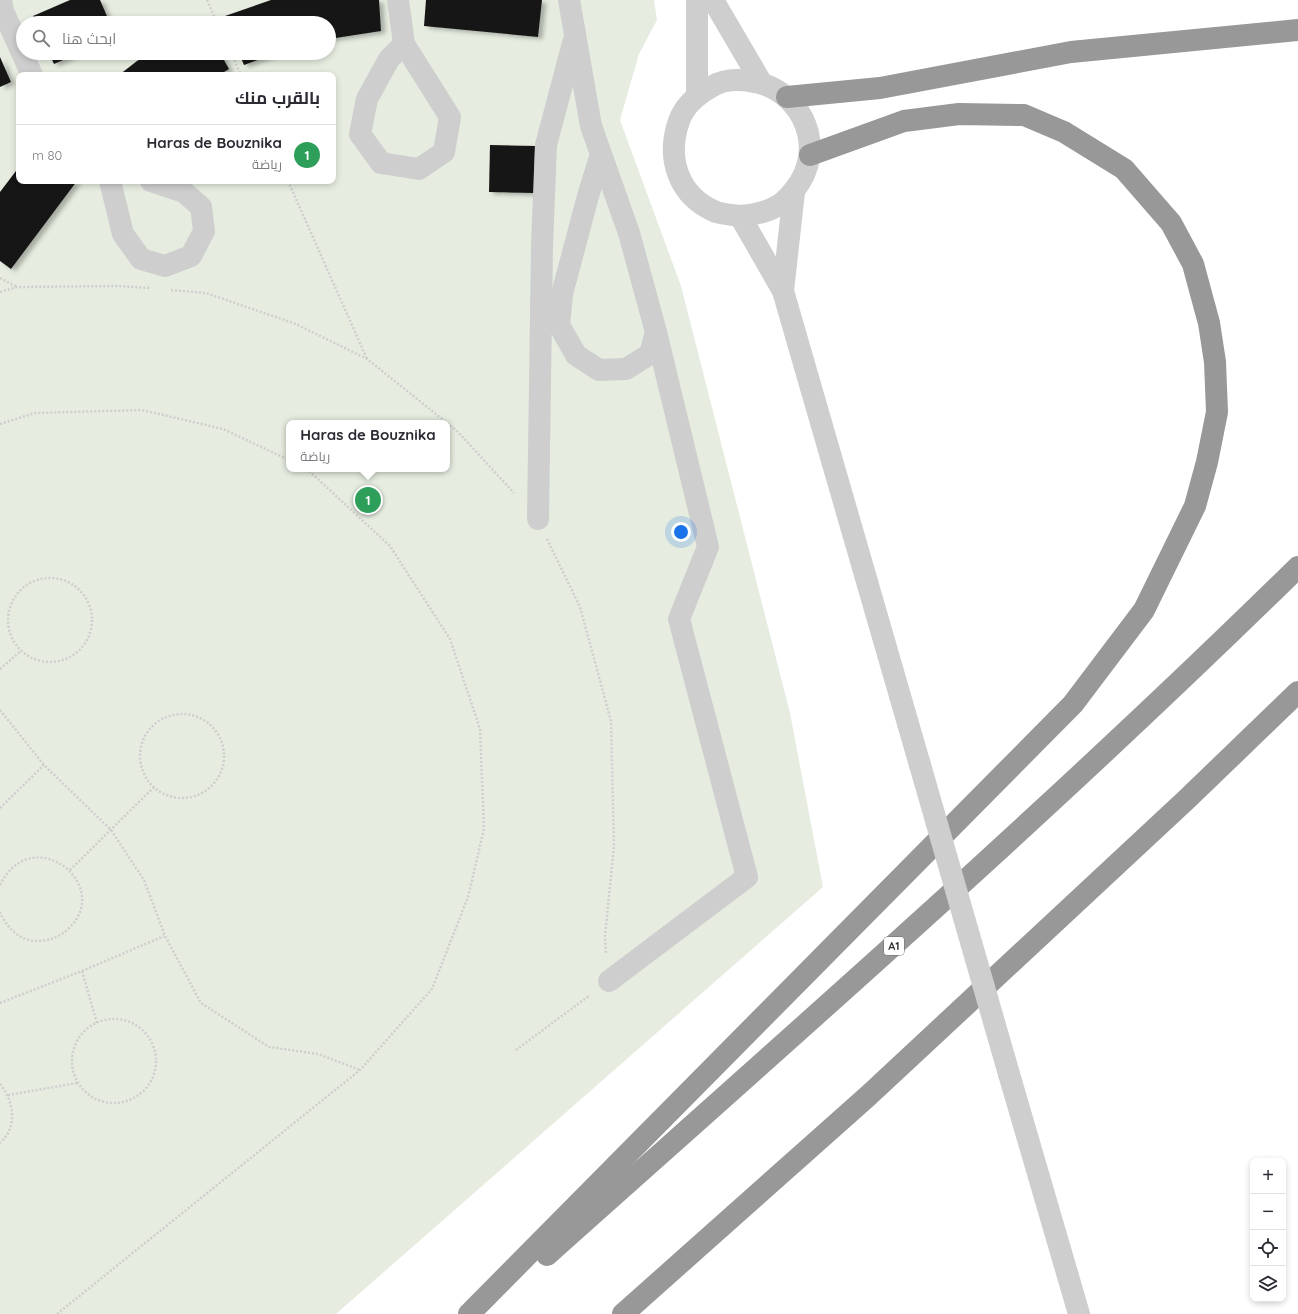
<!DOCTYPE html>
<html lang="ar">
<head>
<meta charset="utf-8">
<style>
	:root { --surface:#fff; --page:#f7f7f7; --text:#2b2b33; --muted:#7c7c81; --line:#e1e1e2; --accent:#e13a40 }
	body { margin:0; font-family:Quicksand,Cairo,sans-serif; background:var(--page); color:var(--text); direction:rtl }
	.controls { position:absolute; right:12px; bottom:12px; display:grid; overflow:hidden; border-radius:8px; box-shadow:0 2px 6px #0003 }
	.controls button { width:36px; height:36px; display:grid; place-items:center; padding:0; border:0; border-bottom:1px solid var(--line); background:var(--surface); color:var(--text); font:20px sans-serif }
	.you { position:absolute; left:681px; top:532px; width:14px; height:14px; margin:-10px; border:3px solid #fff; border-radius:50%; background:#1a73e8; box-shadow:0 0 0 6px #1a73e833 }
	.badge { display:grid; place-items:center; width:26px; height:26px; border-radius:50%; background:var(--accent); color:#fff; font-size:13px; font-weight:700 }
	.pin { position:absolute; translate:-50% -50%; border:2px solid #fff; box-shadow:0 1px 4px #0006 }
	.popup { position:absolute; left:286px; top:420px; width:164px; height:52px; box-sizing:border-box; display:grid; place-content:center; border-radius:8px; background:var(--surface); filter:drop-shadow(0 1px 3px #0005); font-size:13px; white-space:nowrap; color:var(--muted) }
	.popup b { font-size:15px; color:var(--text) }
	.popup::after { content:''; position:absolute; left:50%; top:100%; margin-left:-8px; border:8px solid transparent; border-top-color:var(--surface) }
	.list { margin:0; padding:0; list-style:none }
	h2 { display:flex; justify-content:space-between; align-items:center; height:52px; margin:0; padding:0 16px; font-size:17px }
	h2 small { font-size:13px; font-weight:400; color:var(--muted) }
	.list li { display:grid; grid-template-columns:26px 1fr auto; gap:12px; align-items:center; box-sizing:border-box; height:60px; padding:0 16px; border-top:1px solid var(--line) }
	.list b { display:block; font-size:15px; white-space:nowrap }
	.list p { margin:0; font-size:13px; white-space:nowrap; color:var(--muted) }
	.list em { font-size:13px; font-style:normal; color:var(--muted) }
	.icon { flex:none; width:22px; height:22px; fill:none; stroke:currentColor; stroke-width:2; stroke-linecap:round; stroke-linejoin:round }
	.map { position:relative; flex:none; width:1298px; height:1314px; overflow:hidden; direction:ltr }
	.search { position:absolute; background:var(--surface); box-shadow:0 2px 6px #0003; left:16px; top:16px; width:320px; height:44px; display:flex; align-items:center; gap:10px; box-sizing:border-box; padding:0 14px; border-radius:22px; color:var(--muted); font-size:15px }
	.panel { position:absolute; background:var(--surface); box-shadow:0 2px 6px #0003; left:16px; top:72px; width:320px; height:112px; border-radius:8px; direction:rtl }
	.map>svg:first-child { display:block }
	.green { fill:#e6ede0; fill-rule:evenodd }
	.building { fill:#181818; filter:url(#shadow) }
	.lines { fill:none; stroke-linecap:round; stroke-linejoin:round }
	.path { stroke:#cecece; stroke-width:2.5; stroke-dasharray:2 2; stroke-linecap:butt }
	.minor { stroke:#cecece; stroke-width:22 }
	.highway { stroke:#989898; stroke-width:22 }
	.minor-bridge { stroke:#cecece; stroke-width:22 }
	.labels { text-anchor:middle; stroke-width:4; stroke-linejoin:round; paint-order:stroke }
	.shield { fill:#fff; stroke:#6f6f6f; stroke-width:1 }
	.shield-label { font-size:11px; font-weight:bold; fill:#313131 }
</style>
</head>
<body>
<div class="map">
<svg width="1298" height="1314" viewBox="0 0 1298 1314">
	<defs>
		<filter id="shadow"><feDropShadow dx="4.5" dy="2.5" stdDeviation="2" flood-color="#0004"/></filter>
	</defs>
	<rect width="100%" height="100%" fill="#fff"/>
	<path class="green" d="M0 0H654L657 20 639 54 620 120 681 286 790 713 823 887 336 1314H0ZM23 23H329V53H23ZM19 75H333V181H19ZM289 423H447V469H289Z"/>
	<g class="building">
		<polygon points="70,0 100,0 110,23 36,23 33,16"/>
		<polygon points="271,0 379,0 381,31 329,39 329,23 228,23 225,16"/>
		<polygon points="426,0 542,0 538,37 424,26"/>
		<polygon points="49,53 79,53 54,64"/>
		<polygon points="151,53 220,53 229,69 219,75 119,75 137,61"/>
		<polygon points="239,53 277,53 244,65"/>
		<polygon points="0,57 11,82 0,87"/>
		<polygon points="490,145 535,146 534,193 489,192"/>
		<polygon points="19,167 19,181 77,181 11,269 0,261 0,192"/>
	</g>
	<g class="lines">
		<g class="path">
			<polyline points="207,0 217,23"/>
			<polyline points="231,53 241,75"/>
			<polyline points="288,181 367,359"/>
			<polyline points="0,278 17,287"/>
			<polyline points="171,290 206,293 296,324 367,359 447,423"/>
			<polyline points="0,292 17,287 119,286 151,288"/>
			<polyline points="447,423 458,432 514,493"/>
			<polyline points="0,424 35,413 142,410 223,429 289,460"/>
			<polyline points="547,539 580,607 611,721 614,846 605,936 606,954"/>
			<circle cx="50" cy="620" r="42"/>
			<polyline points="0,669 21,651"/>
			<polyline points="0,710 44,765 111,830 144,880 165,936 201,1003 269,1047 318,1054 360,1070"/>
			<circle cx="182" cy="756" r="42"/>
			<polyline points="0,808 44,765"/>
			<polyline points="70,870 154,787"/>
			<path d="M0 885C32 820 114 885 69 928 60 937 49 941 36 941 19 940 6 927 0 912"/>
			<polyline points="82,971 97,1023"/>
			<polyline points="0,1003 82,971 164,936"/>
			<circle cx="114" cy="1061" r="42"/>
			<polyline points="516,1050 590,995"/>
			<path d="M0 1084C14 1101 18 1127 0 1143"/>
			<polyline points="8,1095 77,1083"/>
			<polyline points="57,1314 360,1070 432,989 468,897 484,829 480,729 450,639 390,546 307,469"/>
		</g>
		<g class="minor">
			<polyline points="1,0 3,11 32,75"/>
			<polyline points="398,0 404,44 450,117 444,152 419,169 381,163 360,134 367,99 389,59 404,44"/>
			<polyline points="569,0 591,126 629,233 656,332 650,354 626,369 599,370 576,355 559,325 562,294 588,196 601,154"/>
			<polyline points="713,0 761,82"/>
			<polyline points="697,96 697,0"/>
			<polyline points="110,181 123,234 141,259 165,266 191,256 204,231 201,207 184,192 151,181"/>
			<path d="M740 216C753 215 765 213 777 206 787 201 794 191 800 182 826 140 797 86 749 81 736 79 722 80 711 87 697 95 684 106 679 121 666 158 678 196 716 212 723 214 732 215 740 216L783 291 920 765"/>
			<polyline points="783,291 794,192"/>
			<polyline points="538,519 542,246 546,145 573,43"/>
			<polyline points="609,981 747,877 679,619 708,547 656,332"/>
			<polyline points="1009,1074 1079,1314"/>
		</g>
		<g class="highway">
			<polyline points="787,97 880,88 1071,52 1298,30"/>
			<path d="M547 1255C800 1029 1056 805 1298 567"/>
			<polyline points="469,1314 1073,704 1144,610 1195,506 1207,462 1217,412 1215,362 1209,323 1193,264 1171,223 1124,169 1064,132 1024,115 959,114 904,121 810,155"/>
			<polyline points="623,1314 868,1096 1187,799 1298,692"/>
		</g>
		<polyline class="minor-bridge" points="920,765 1009,1074"/>
	</g>
	<g class="labels">
		<rect class="shield" x="884" y="937" width="20" height="18" rx="3"/>
		<g class="shield-label">
			<text x="894" y="950">A1</text>
		</g>
	</g>
</svg>
<div class="controls">
<button>+</button>
<button>−</button>
<button><svg class="icon" aria-label="locate" viewBox="0 0 24 24"><circle cx="12" cy="12" r="6"/><path d="M12 2v4M12 18v4M2 12h4M18 12h4"/></svg></button>
<button><svg class="icon" aria-label="layers" viewBox="0 0 24 24"><path d="M12 4l9 5-9 5-9-5zM3 14l9 5 9-5"/></svg></button>
</div>
<div class="you"></div>
<div class="pin badge" style="left:368px;top:500px;background:#2e9e5b">1</div>
<div class="popup"><b>Haras de Bouznika</b>رياضة</div>
<div class="search"><svg class="icon" aria-label="search" viewBox="0 0 24 24"><circle cx="10" cy="10" r="6"/><path d="M15 15l6 6"/></svg>ابحث هنا</div>
<section class="panel">
<h2>بالقرب منك<small></small></h2>
<ul class="list">
<li><span class="badge" style="background:#2e9e5b">1</span><div><b>Haras de Bouznika</b><p>رياضة</p></div><em>80 m</em></li>
</ul>
</section>
</div>
</body>
</html>
